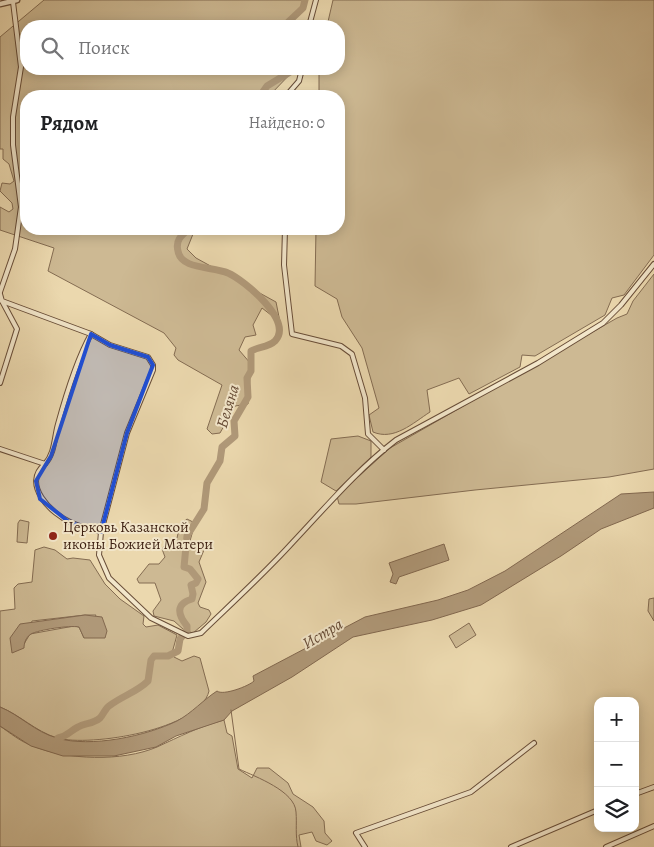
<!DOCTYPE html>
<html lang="ru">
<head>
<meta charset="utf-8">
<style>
	:root { --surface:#fff; --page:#f2f2f2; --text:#202124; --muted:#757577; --line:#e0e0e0 }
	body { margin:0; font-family:Alegreya,serif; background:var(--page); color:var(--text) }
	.controls { position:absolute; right:15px; bottom:15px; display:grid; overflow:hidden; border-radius:10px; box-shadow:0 2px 12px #0003 }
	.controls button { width:45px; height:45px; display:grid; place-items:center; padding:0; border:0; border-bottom:1px solid var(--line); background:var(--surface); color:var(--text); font:25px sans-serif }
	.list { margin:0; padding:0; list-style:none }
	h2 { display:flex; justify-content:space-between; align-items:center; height:65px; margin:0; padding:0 20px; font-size:21px }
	h2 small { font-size:16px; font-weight:400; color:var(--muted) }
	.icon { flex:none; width:28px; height:28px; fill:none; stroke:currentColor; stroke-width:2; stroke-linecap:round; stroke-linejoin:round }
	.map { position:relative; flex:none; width:654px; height:847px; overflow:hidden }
	.search { position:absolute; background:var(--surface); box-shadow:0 2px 12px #0003; left:20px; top:20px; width:325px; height:55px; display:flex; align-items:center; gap:12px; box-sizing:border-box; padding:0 18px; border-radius:20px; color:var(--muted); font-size:19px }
	.panel { position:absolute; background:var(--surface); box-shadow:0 2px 12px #0003; left:20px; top:90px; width:325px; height:145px; border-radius:20px }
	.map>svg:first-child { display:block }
	.green { fill:#cdb993; stroke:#846c52; fill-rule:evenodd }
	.water { fill:#b09979; stroke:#82684f }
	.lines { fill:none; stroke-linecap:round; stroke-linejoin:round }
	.stream { stroke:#82684f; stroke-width:1 }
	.river { stroke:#b09979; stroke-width:7 }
	.minor-casing { stroke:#684d38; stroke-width:6 }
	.tertiary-casing { stroke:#684d38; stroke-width:7 }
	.minor { stroke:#f2e6ca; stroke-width:4 }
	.tertiary { stroke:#f2e6ca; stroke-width:4.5 }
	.marked { fill:#1d4ed8; fill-opacity:0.2; stroke:#1d4ed8; stroke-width:4; stroke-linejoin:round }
	.poi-dot { fill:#8f2418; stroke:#f2e6ca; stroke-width:2 }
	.labels { text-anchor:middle; stroke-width:4; stroke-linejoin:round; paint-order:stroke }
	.poi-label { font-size:15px; fill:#3c1f11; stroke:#f2e6ca; text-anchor:start }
	.water-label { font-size:16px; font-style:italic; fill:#654a35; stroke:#f2e6ca }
</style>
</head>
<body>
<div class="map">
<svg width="654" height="847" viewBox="0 0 654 847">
	<rect width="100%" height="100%" fill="#ebd8ae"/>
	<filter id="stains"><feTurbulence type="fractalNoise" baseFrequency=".004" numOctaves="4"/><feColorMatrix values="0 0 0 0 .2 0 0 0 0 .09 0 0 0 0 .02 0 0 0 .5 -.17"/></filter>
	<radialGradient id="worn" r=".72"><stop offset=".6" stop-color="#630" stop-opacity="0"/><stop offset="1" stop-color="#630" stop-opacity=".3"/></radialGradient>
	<g class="green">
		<polygon points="44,0 308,0 284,26 26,26 26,69 295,69 269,96 26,96 26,229 195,229 187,249 196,258 276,302 280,322 262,308 253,325 256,335 245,337 239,350 251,364 248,404 235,406 220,433 212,434 207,429 222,385 178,360 174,355 176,348 164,333 48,271 54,248 0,230 0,207 9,212 13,209 12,203 0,191 2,183 10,184 14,181 9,164 3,159 3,149 0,149 0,37"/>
		<path d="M333 0H654V255L624 295 612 298 605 315 535 356 522 355 520 367 469 394 459 378 427 390 430 412C413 423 394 441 373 432L369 415 379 408 362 348 342 317 337 299 315 286 316 229H339V96H319V69H339V26H327Z"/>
		<polygon points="654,274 654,469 609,477 475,490 356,504 339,504 337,496 390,448 617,318 627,314 633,301"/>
		<polygon points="358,436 371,441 371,457 336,491 321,482 331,439"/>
		<polygon points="187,519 195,523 190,541 192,545 204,550 199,562 206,582 198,603 200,607 209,610 211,614 206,622 193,633 184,630 174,621 154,616 153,611 161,600 155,583 139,583 137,579 149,564 159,564 165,557 162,549 168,541 177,538 180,525"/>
		<polygon points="20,520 29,522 27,543 17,542 18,523"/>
		<path d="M44 547 55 550 67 559 73 558 90 560 105 584 120 599 144 616 143 624 146 627 158 625 177 635 172 653 174 657 182 661 194 656 200 658 209 691C200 730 90 747 57 738 35 731 20 715 0 707V611L15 609 14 588 18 584 32 582 35 550ZM85 615H96L84 638 79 627 74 626 30 634 24 644 32 621Z"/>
		<polygon points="654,598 654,621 648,611 649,599"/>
		<polygon points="469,623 476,635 456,648 449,636"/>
		<path d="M224 720 227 733 232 736 238 769 252 778 257 768H269L288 783 293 794 313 807 324 821 325 833 332 841 327 845 316 841 312 832 299 835 301 847H0V726C10 733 21 742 33 746 67 760 122 762 157 747 179 737 200 726 224 720Z"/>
	</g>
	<g class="water">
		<path d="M654 492V508L601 529 561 556 481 605 432 620 353 637 292 677 232 711 224 720 176 736 156 747 114 756H63L31 746 0 726V707C20 715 35 732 57 738 91 748 146 736 177 721 192 713 203 700 217 691 223 696 249 686 254 681L253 676 365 617 438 600 468 590 505 571 621 494Z"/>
		<polygon points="444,544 449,560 399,577 396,584 390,582 393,574 389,563"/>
		<path d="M85 615 102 617 107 631 105 638H84L79 627C70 625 38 630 31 634 26 637 24 643 24 648L12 653 10 638 20 624Z"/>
	</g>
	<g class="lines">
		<path class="stream" d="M231 710 239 769C256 777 295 791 296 812 297 824 295 835 298 847"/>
		<g class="river">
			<polyline points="284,26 303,8 305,0"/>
			<polyline points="260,96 267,86 295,69"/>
			<path d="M56 745 58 738C68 736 70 731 78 727 85 723 93 724 100 718 103 715 105 709 109 706 122 696 137 692 148 681L151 660 154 656H168L178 651 180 639 187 630V626C178 615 175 604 192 599L193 594 191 585 196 583 198 579 190 569 184 567 187 536 204 509 207 483 220 461 222 447 235 436 234 421 248 397 247 378 251 371V351C258 347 269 347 275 341 294 321 244 280 228 273 213 266 181 270 178 251 175 240 182 235 189 229"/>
		</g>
		<defs>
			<g id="minor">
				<polyline points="309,26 316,0"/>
				<polyline points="286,96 299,81 302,69"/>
				<polyline points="285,229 284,265 292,334 341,346 352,354 365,398 368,434 384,450"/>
				<polyline points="0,292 15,249 21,207 13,145 13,117 21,67 13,2"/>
				<polyline points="0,294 2,301 91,334"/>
				<polyline points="0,383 17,329 2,301"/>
				<path d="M0 449 45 464C55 453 54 438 58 424 66 395 76 361 91 334L110 345 148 357 153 365V370L127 433 101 532 99 555 109 578 151 618 188 636 201 633C232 603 264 574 293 542 326 507 357 470 396 440L538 363 603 323 621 305 654 264"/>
				<path d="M45 464C21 484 51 514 72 523 81 527 92 529 101 532"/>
				<polyline points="635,794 654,787"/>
				<polyline points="365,847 356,833 471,792 534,743"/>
				<polyline points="511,847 598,810"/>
				<polyline points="606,847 654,826"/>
			</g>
			<polyline id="tertiary" points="0,4 17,0"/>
		</defs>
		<use href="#minor" class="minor-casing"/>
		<use href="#tertiary" class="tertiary-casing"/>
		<use href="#minor" class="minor"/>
		<use href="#tertiary" class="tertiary"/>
	</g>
	<path class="marked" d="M91 334 110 345 148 357 153 365 127 433 101 532 70 523 59 514 40 499 36 481 51 456Z"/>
	<circle class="poi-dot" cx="53" cy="536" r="5"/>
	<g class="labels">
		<g class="poi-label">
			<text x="63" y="532">Церковь Казанской<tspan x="63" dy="17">иконы Божией Матери</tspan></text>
		</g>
		<g class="water-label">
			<text transform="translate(227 406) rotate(-73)" y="6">Беляна</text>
			<text transform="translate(322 633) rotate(-31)" y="6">Истра</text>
		</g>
	</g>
	<rect width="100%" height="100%" filter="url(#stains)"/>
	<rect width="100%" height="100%" fill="url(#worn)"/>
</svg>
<div class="controls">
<button>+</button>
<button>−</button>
<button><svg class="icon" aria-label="layers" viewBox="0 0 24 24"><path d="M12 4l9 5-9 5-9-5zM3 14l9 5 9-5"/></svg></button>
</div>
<div class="search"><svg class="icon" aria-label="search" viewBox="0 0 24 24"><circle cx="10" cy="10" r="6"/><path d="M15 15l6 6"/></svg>Поиск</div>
<section class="panel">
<h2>Рядом<small>Найдено: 0</small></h2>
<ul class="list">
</ul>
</section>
</div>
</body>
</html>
